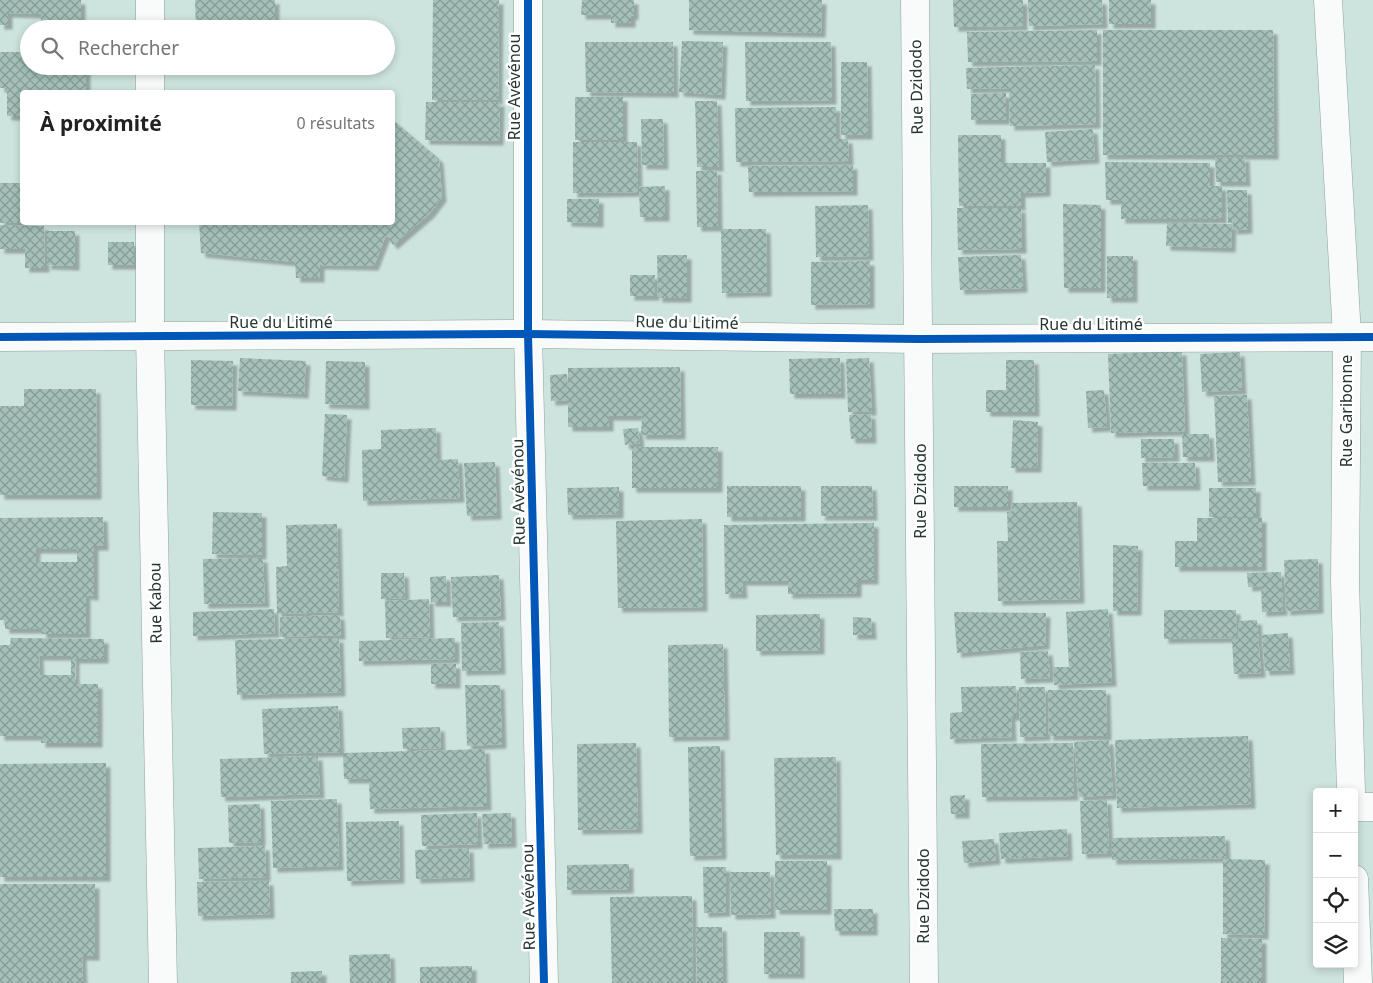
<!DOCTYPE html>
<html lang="fr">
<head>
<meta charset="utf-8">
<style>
	:root { --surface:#fff; --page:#f6f6f6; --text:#222; --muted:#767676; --line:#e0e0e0 }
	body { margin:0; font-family:"Noto Sans",sans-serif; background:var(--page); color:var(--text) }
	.controls { position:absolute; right:15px; bottom:15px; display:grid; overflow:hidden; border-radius:5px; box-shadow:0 2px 8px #0003 }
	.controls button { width:45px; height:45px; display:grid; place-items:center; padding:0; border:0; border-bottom:1px solid var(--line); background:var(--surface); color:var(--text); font:25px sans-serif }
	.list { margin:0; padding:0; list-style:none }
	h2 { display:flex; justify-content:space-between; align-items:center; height:65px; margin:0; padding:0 20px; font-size:21px }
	h2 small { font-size:16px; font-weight:400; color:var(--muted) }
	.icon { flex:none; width:28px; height:28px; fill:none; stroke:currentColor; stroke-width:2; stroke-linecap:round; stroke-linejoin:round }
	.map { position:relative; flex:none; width:1373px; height:983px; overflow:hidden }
	.search { position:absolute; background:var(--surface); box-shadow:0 2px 8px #0003; left:20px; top:20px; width:375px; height:55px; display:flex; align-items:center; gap:12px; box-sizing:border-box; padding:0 18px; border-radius:28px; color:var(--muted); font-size:19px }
	.panel { position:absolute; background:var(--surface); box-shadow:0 2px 8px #0003; left:20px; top:90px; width:375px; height:135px; border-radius:5px }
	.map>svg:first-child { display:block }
	.building { fill:url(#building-cross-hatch); fill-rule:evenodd; filter:url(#shadow) }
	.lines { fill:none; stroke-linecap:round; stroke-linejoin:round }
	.street-casing { stroke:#90a29d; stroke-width:29 }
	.street { stroke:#f8fbfa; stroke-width:28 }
	.cycleway-casing { stroke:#fff; stroke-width:11 }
	.cycleway { stroke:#0057b8; stroke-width:8 }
	.labels { text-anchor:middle; stroke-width:5; stroke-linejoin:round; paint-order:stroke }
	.street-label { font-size:16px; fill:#263632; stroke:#fff }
</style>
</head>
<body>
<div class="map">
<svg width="1373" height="983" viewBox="0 0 1373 983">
	<defs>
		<pattern id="building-cross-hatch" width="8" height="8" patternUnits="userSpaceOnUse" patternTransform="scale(1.25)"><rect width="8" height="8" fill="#a4c0b9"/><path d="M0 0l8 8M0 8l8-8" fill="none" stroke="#859d97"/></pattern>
		<filter id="shadow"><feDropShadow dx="4.5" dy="4.5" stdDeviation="1" flood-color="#0004"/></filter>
	</defs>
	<rect width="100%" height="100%" fill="#cde3dd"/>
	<g class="building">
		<polygon points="0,0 81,0 81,29 41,29 41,14 8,13 8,25 0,25"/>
		<polygon points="195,0 275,0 275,29 196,29"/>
		<polygon points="433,0 499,0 498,100 432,100"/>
		<polygon points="582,0 634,0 634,15 631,16 631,23 611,23 611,15 581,15"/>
		<polygon points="689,0 822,0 821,33 689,30"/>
		<polygon points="953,0 1023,0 1023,26 954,27"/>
		<polygon points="1028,0 1102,0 1103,24 1029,26"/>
		<rect x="1109" y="0" width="42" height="24"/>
		<polygon points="1097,30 1097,61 968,62 967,32"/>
		<polygon points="1103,30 1273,30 1274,155 1103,155"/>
		<polygon points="682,41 723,42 721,95 679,92"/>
		<polygon points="585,42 673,42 674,93 586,92"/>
		<polygon points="745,42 831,42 832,100 746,101"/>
		<polygon points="0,52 29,52 29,66 86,66 86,92 22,92 22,116 7,116 7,88 0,88"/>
		<polygon points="841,62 867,62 868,135 841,135"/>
		<polygon points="1095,65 1096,124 1010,126 1009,88 967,89 966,68"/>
		<polygon points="1006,93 1006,120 971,120 971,94"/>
		<rect x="575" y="97" width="48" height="43"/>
		<polygon points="695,101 717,101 719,167 697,167"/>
		<polygon points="426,102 500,102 499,141 425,140"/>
		<polygon points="836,107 836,139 848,139 849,161 736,162 735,108"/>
		<polygon points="392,119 439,159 442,197 430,213 393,245 386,235 374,266 320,265 320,278 296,278 295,262 201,253 199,222 392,222"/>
		<polygon points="641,119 663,119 664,165 642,165"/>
		<polygon points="1093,129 1095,159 1047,162 1045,132"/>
		<polygon points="958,135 1001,135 1001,163 1046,163 1046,192 1021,193 1021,206 959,206"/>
		<polygon points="573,142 637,142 638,192 573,193"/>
		<polygon points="1215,157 1245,157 1246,182 1216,182"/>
		<polygon points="1105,162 1210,163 1210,186 1222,186 1222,219 1121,219 1121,200 1106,200"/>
		<polygon points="853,165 853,191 749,192 748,166"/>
		<polygon points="717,170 718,227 697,227 696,171"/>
		<rect x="0" y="183" width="22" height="40"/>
		<polygon points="665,186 665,217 640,217 639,187"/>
		<polygon points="1227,190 1247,190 1248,229 1233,230 1233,219 1232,223 1228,223"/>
		<polygon points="567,199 599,199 599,223 567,222"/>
		<polygon points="1063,204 1101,205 1101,288 1064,288"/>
		<polygon points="868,205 869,256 816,257 815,206"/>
		<polygon points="957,208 1021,208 1022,249 958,250"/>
		<polygon points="1167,223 1232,224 1231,248 1166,246"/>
		<polygon points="0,225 44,226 45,268 25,268 25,249 0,249"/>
		<polygon points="721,229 766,229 767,292 722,293"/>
		<polygon points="47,231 75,231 75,266 47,265"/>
		<rect x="108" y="242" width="26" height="23"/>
		<polygon points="657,255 687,255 687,298 658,298"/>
		<polygon points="1021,255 1023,288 960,290 958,257"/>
		<rect x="1107" y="256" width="26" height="42"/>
		<polygon points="870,261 870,304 811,305 811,262"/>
		<rect x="630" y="275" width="25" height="21"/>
		<polygon points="1182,351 1185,431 1111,433 1108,354"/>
		<polygon points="1240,352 1242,390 1202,392 1200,354"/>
		<polygon points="240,358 306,361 304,394 238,391"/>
		<polygon points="840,358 841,394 790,394 789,359"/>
		<polygon points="869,358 872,411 848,412 846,359"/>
		<polygon points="191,360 233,361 232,406 191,405"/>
		<polygon points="1006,360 1034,360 1035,412 986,412 986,390 1006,390"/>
		<polygon points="326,361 365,362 365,405 325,404"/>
		<polygon points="680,367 681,435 641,435 642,416 609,416 609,427 568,427 568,400 551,401 550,375 567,374 568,391 568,368"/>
		<polygon points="24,389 96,389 97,495 0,495 0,406 24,406"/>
		<polygon points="1104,390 1107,427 1088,428 1086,391"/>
		<polygon points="1247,395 1251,481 1218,482 1214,396"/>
		<polygon points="325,414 347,415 344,478 322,476"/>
		<polygon points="871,414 872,439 851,439 849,415"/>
		<polygon points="1013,420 1038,422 1037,468 1011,468"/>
		<polygon points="436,428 437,460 458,459 460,498 363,501 362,450 381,449 381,430"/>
		<polygon points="638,428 640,443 625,445 623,429"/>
		<polygon points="1182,434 1209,434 1210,457 1183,457"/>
		<polygon points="1141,439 1174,439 1175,457 1141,458"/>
		<rect x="632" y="447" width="86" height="41"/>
		<polygon points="495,462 497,515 467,516 464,463"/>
		<polygon points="1142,463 1195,463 1196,486 1143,486"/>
		<rect x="727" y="486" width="74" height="31"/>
		<polygon points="821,486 872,486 873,516 821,516"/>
		<rect x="954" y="486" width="54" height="21"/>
		<polygon points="619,487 619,514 568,515 567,488"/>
		<rect x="1209" y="488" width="47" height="29"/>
		<polygon points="1077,502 1080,599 998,601 997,541 1008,541 1007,512 1012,511 1011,503"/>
		<polygon points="213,512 262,513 262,555 212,554"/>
		<path d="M103 517 104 546H94V596L86 595V634H42V629H5V620H0V518ZM36 549H77V562H36Z"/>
		<polygon points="1197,518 1262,518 1262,567 1175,567 1175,541 1197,541"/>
		<polygon points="702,519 703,607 618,608 616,521"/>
		<polygon points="874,523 874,580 857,580 857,593 788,594 788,581 742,581 743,594 725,594 724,525"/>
		<polygon points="337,524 339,612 277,614 276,567 287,566 286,525"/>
		<polygon points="1113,545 1138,546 1137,611 1113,611"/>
		<polygon points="263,558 265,603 204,604 203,559"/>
		<polygon points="1318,559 1319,609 1286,611 1284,560"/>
		<polygon points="1281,572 1283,611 1262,612 1261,586 1248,587 1247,573"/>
		<polygon points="381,573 404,573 405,598 381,599"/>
		<polygon points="499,575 501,616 453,617 451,577"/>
		<polygon points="446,576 447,602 431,602 430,577"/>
		<polygon points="429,599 430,637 386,638 385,601"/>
		<polygon points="274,609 275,633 193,636 193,612"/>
		<polygon points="1108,609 1112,682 1054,685 1053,667 1069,667 1066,612"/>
		<polygon points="1164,610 1236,610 1237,638 1164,639"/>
		<polygon points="954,612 1046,613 1045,645 957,653"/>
		<polygon points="820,614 820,650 756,651 756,615"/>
		<polygon points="340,615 341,635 280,637 280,617"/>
		<polygon points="853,617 871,618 872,635 853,635"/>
		<polygon points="1257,620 1261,673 1234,674 1232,640 1239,639 1238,621"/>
		<polygon points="499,622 501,670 462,671 461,623"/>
		<polygon points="1288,633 1290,670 1265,671 1262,635"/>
		<path d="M11 638 104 639V659H75V684H98V743H41V736H0V645H10ZM39 656H71V675H40Z"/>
		<polygon points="339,638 341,692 237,695 235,640"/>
		<polygon points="455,638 455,659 359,661 359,641"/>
		<polygon points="723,644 725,736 669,737 668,645"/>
		<polygon points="1048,651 1050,678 1021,679 1020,652"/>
		<rect x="431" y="664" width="25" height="20"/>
		<polygon points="465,685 500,685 502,744 467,746"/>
		<polygon points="1016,686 1017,716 1011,716 1012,737 950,739 950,713 962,712 961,687"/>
		<polygon points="1019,687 1045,687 1046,736 1020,737"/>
		<polygon points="1048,690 1106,690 1107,736 1049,736"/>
		<polygon points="338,706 340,752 264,754 262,709"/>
		<polygon points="440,727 441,748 403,749 402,728"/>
		<polygon points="1248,736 1251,804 1117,808 1115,740"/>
		<polygon points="1109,740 1113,795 1079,797 1074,742"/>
		<polygon points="636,743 638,829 578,830 577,744"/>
		<polygon points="1073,743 1074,796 982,797 981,744"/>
		<polygon points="720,746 722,855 690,856 688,747"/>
		<polygon points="485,749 487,806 370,809 369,779 344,779 343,753"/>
		<polygon points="318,756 320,794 221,797 220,759"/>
		<polygon points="836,757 837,855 776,855 774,758"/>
		<polygon points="106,763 106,877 0,877 0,764"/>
		<polygon points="965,795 965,814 951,814 950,796"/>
		<polygon points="337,799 339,866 273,868 271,801"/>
		<polygon points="1107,800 1109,853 1082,854 1080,801"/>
		<polygon points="260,804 261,842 229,843 228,805"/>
		<polygon points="477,813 478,844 422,846 421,815"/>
		<polygon points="511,813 512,843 484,844 482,814"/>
		<polygon points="399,821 400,879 347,881 346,822"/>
		<polygon points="1067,829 1068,856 1001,859 999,833"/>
		<polygon points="1225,836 1226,858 1112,860 1112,838"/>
		<polygon points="994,839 996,860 964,863 962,841"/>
		<polygon points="265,846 266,877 199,879 198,848"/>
		<polygon points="469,848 470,877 416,879 415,850"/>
		<polygon points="1223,859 1265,860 1264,935 1223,934"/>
		<rect x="775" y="861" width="52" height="49"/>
		<polygon points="629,864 629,889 567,890 567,865"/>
		<polygon points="703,867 726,867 726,912 704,913"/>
		<polygon points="730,872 770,872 771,914 731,915"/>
		<polygon points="269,881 270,914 198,916 197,882"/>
		<polygon points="0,884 95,884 95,956 82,956 83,983 0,983"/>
		<polygon points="692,896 693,983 612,983 610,897"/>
		<polygon points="834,909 873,909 873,931 835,931"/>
		<polygon points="696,927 722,927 723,983 697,983"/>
		<rect x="764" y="932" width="36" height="42"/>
		<polygon points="1221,938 1262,939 1262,983 1221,983"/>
		<polygon points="390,954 391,983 350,983 349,955"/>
		<polygon points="472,966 472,983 420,983 420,967"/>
		<polygon points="322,971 322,983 291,983 291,972"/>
	</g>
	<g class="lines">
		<defs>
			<g id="street">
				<polyline points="528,0 528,334 544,983"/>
				<polyline points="915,0 924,983"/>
				<polyline points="1328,0 1347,336 1345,581 1351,792"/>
				<polyline points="150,29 150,0"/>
				<polyline points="150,92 150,66"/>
				<polyline points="150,222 150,336 163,983"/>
				<polyline points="0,337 528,334 919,339 1373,337"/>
				<polyline points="1354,807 1373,807"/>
				<polyline points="1354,879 1358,983"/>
			</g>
		</defs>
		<use href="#street" class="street-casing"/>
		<use href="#street" class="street"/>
		<defs>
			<g id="cycleway">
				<polyline points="528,0 528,334 544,983"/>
				<polyline points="0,337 528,334 919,339 1373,337"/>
			</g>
		</defs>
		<use href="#cycleway" class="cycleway-casing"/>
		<use href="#cycleway" class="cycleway"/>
	</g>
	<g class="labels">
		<g class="street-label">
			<text transform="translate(514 87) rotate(-90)" y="6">Rue Avévénou</text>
			<text transform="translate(916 87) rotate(-91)" y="6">Rue Dzidodo</text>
			<text x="281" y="328">Rue du Litimé</text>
			<text transform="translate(687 322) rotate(1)" y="6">Rue du Litimé</text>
			<text x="1091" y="330">Rue du Litimé</text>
			<text transform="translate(1346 411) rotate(-90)" y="6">Rue Garibonne</text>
			<text transform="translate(920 491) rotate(-90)" y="6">Rue Dzidodo</text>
			<text transform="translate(518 492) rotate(-91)" y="6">Rue Avévénou</text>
			<text transform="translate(155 603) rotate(-91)" y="6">Rue Kabou</text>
			<text transform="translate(923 896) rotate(-90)" y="6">Rue Dzidodo</text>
			<text transform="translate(528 897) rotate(-91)" y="6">Rue Avévénou</text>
		</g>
	</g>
</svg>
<div class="controls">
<button>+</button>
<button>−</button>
<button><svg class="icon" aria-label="locate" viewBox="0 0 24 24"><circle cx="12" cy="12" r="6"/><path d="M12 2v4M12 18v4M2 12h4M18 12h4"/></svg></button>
<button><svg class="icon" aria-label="layers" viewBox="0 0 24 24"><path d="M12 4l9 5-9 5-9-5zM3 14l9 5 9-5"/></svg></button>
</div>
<div class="search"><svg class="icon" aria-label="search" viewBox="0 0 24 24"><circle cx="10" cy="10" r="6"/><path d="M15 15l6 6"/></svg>Rechercher</div>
<section class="panel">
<h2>À proximité<small>0 résultats</small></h2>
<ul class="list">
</ul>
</section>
</div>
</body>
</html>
